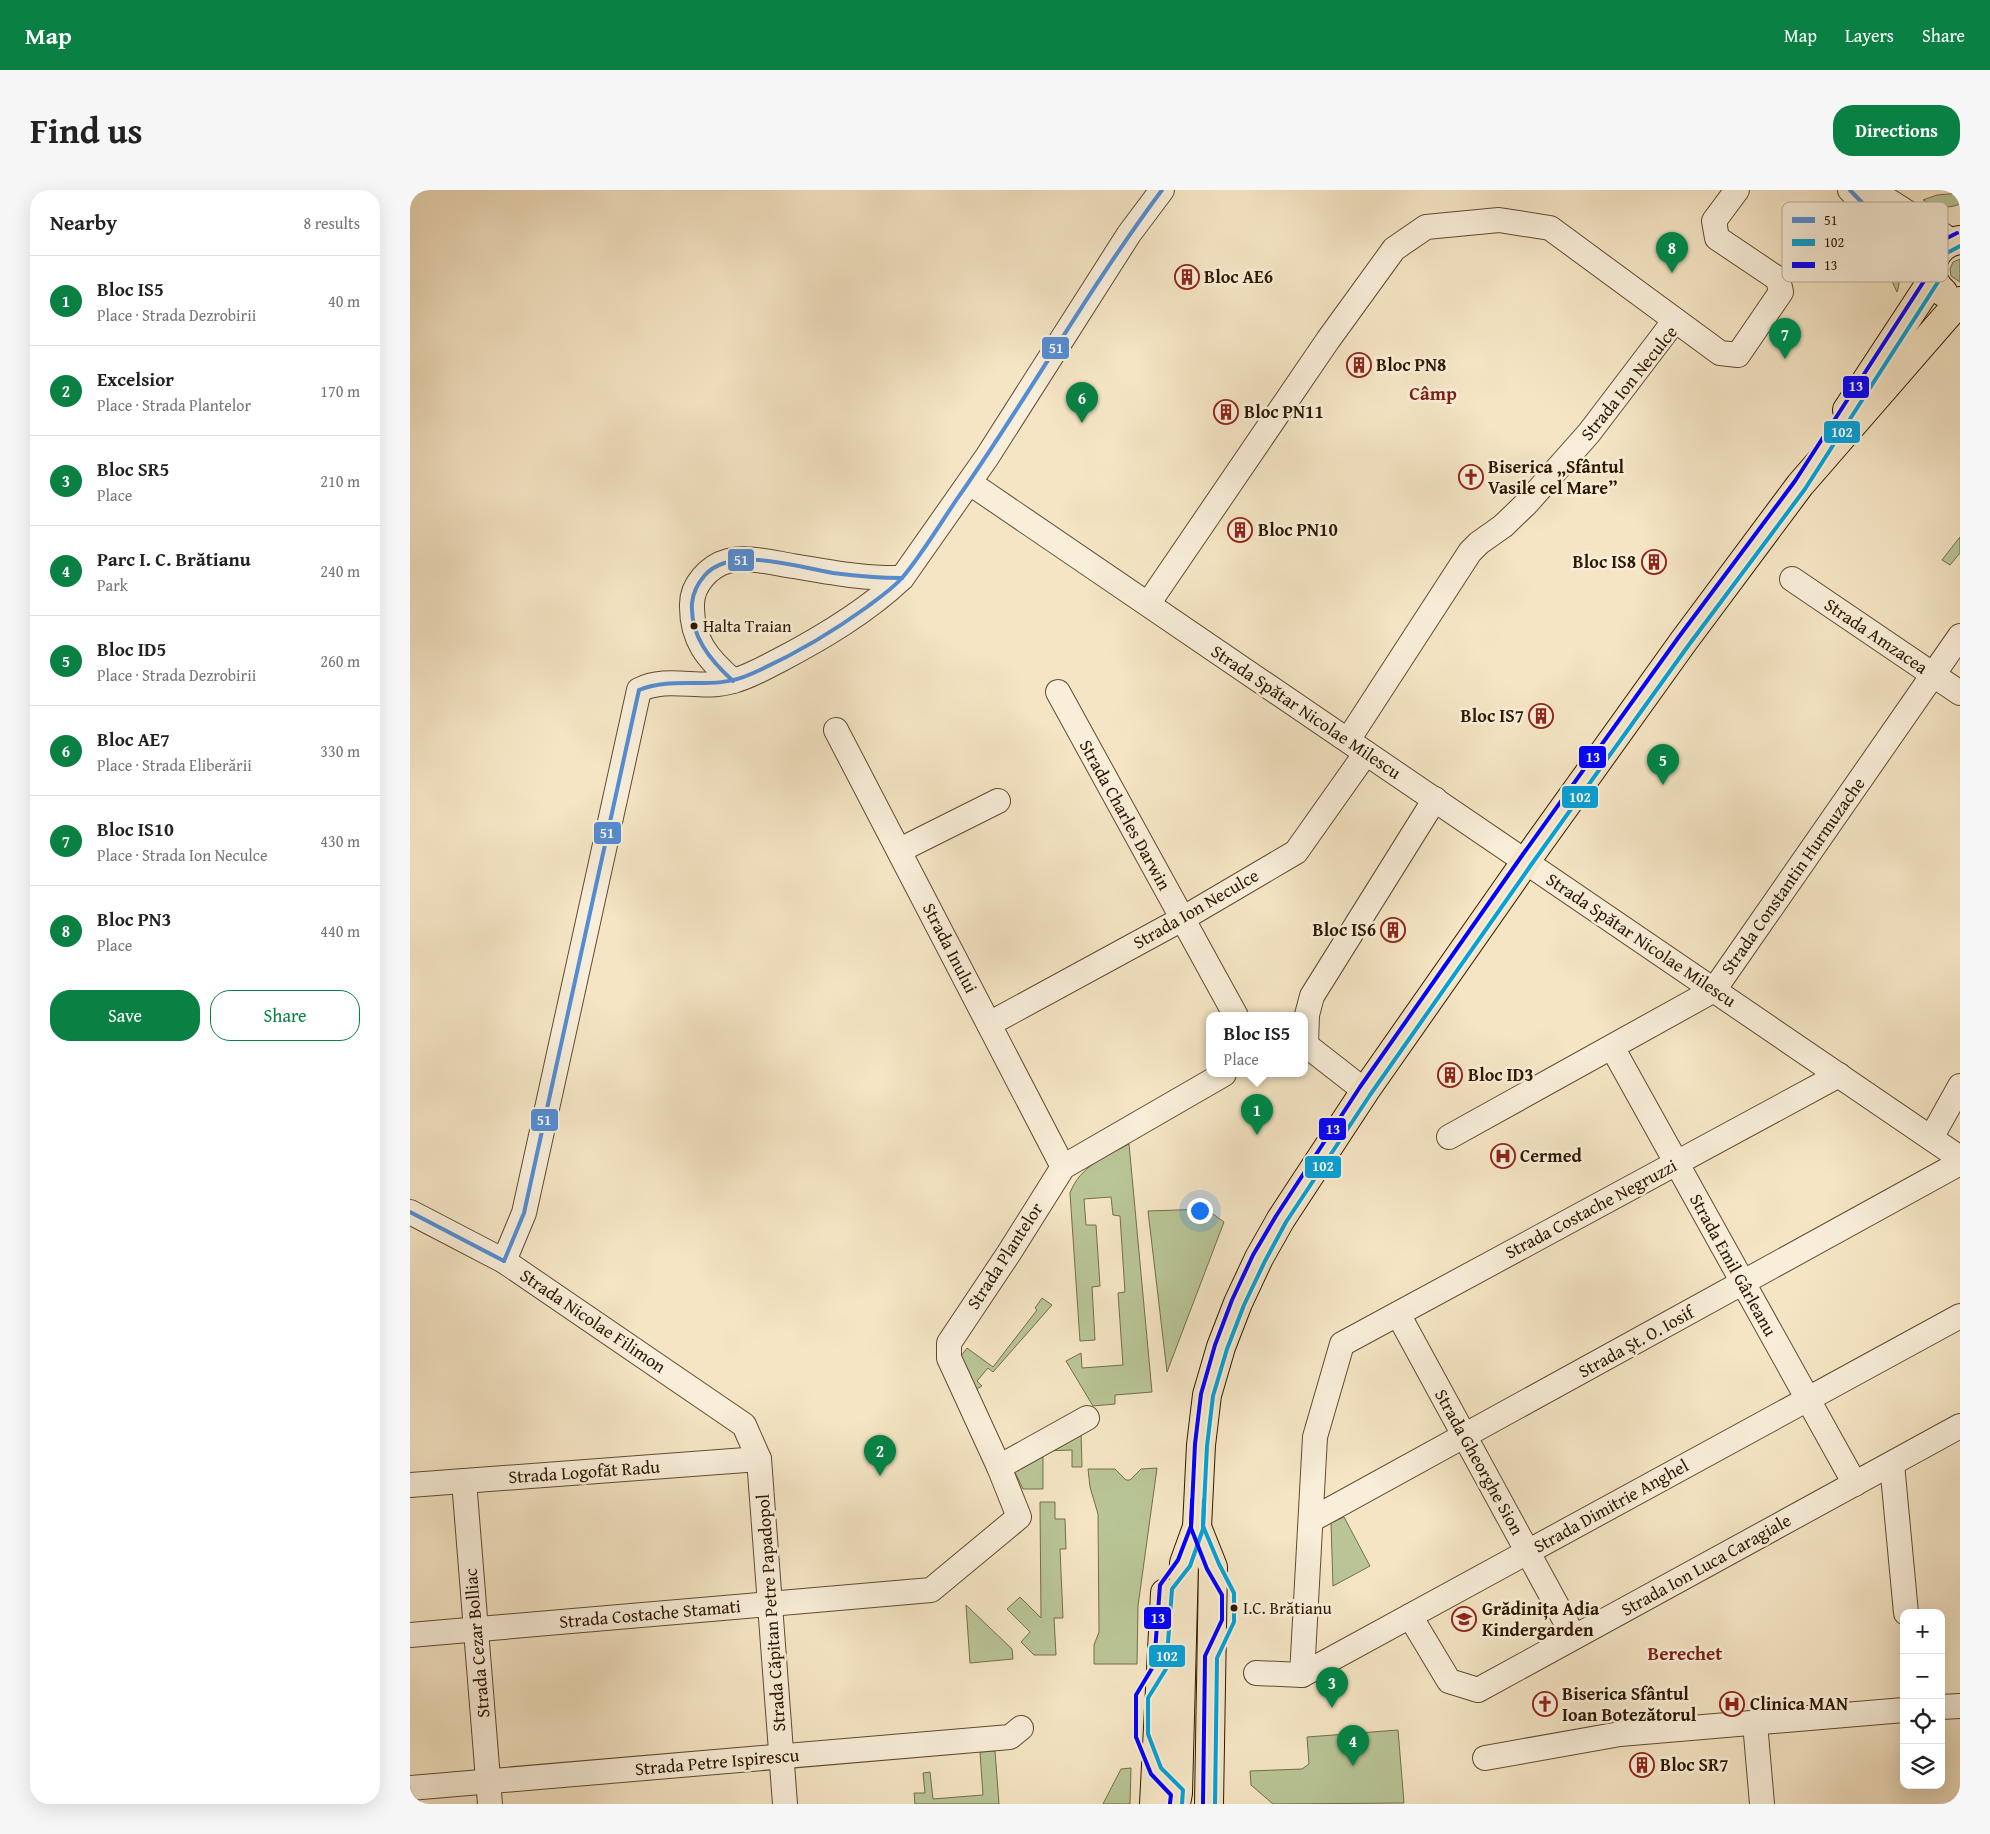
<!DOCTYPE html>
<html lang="en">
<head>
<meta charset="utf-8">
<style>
	:root { --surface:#fff; --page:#f6f6f6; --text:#222; --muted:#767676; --line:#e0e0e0; --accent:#0b8043 }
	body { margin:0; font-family:"Gentium Book Plus",serif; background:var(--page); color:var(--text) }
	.controls { position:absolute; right:15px; bottom:15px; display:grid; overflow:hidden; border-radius:10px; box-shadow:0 5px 20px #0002 }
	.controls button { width:45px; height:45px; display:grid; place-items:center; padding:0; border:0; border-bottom:1px solid var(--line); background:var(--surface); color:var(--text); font:25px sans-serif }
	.you { position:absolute; left:789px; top:1020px; width:18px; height:18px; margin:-12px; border:4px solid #fff; border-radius:50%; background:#1a73e8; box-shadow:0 0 0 8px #1a73e833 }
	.badge { display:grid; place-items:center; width:32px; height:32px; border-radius:50%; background:var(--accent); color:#fff; font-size:16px; font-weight:700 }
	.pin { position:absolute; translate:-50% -41px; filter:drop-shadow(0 1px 2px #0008) }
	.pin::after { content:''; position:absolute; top:26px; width:18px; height:15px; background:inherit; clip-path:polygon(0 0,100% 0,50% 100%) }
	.popup { position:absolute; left:796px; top:822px; width:102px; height:65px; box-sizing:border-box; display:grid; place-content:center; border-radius:10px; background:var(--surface); filter:drop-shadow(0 1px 4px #0005); font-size:16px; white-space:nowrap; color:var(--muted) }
	.popup b { font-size:19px; color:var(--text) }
	.popup::after { content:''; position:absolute; left:50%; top:100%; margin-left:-10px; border:10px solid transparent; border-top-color:var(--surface) }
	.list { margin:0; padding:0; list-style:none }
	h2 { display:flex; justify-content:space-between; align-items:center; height:65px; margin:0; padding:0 20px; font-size:21px }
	h2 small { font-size:16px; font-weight:400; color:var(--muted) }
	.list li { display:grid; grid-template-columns:32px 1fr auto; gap:15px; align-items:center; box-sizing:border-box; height:90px; padding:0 20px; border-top:1px solid var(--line) }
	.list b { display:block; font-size:19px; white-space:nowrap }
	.list p { margin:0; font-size:16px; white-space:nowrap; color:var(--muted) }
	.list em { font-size:16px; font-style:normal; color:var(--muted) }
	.actions { display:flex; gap:10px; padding:15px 20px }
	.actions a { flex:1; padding:11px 0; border:1px solid var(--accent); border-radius:20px; text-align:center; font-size:18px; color:var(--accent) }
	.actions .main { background:var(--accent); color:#fff }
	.icon { flex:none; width:28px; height:28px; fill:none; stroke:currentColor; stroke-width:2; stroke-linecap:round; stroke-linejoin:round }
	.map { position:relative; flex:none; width:1550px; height:1614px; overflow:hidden; border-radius:20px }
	header { display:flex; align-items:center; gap:30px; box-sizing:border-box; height:70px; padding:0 25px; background:var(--accent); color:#fff }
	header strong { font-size:24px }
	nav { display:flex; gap:28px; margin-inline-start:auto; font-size:18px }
	.intro { display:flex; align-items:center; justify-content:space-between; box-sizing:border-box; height:120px; padding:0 30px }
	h1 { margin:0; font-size:35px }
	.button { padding:12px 22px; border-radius:20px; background:var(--accent); color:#fff; font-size:18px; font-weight:700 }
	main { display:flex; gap:30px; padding:0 30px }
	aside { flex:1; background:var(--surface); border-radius:20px; box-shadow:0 5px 20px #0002 }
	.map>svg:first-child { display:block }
	.green { fill:#b9c596; stroke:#746e4b }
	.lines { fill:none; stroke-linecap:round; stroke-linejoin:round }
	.minor-casing { stroke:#604b31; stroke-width:26 }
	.major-casing { stroke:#2e1800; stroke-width:30 }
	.minor { stroke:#f8eed9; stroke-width:24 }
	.major { stroke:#f5e5c4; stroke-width:28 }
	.bus-1-casing { stroke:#f8eed9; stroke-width:8 }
	.bus-2-casing { stroke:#f8eed9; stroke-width:8 }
	.bus-3-casing { stroke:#f8eed9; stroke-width:8 }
	.bus-1 { stroke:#548dd4; stroke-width:4 }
	.bus-2 { stroke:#05a1d8; stroke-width:4 }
	.bus-3 { stroke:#00f; stroke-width:4 }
	.bus-dot { fill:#2e1800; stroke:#f8eed9; stroke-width:2 }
	.labels { text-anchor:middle; stroke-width:5; stroke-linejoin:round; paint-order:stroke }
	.bus-label { font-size:17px; fill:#2e1800; stroke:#f8eed9; text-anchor:start }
	.poi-label { font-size:18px; font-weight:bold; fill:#2e1800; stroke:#f8eed9; text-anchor:start }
	.street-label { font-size:18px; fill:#2e1800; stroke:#f8eed9 }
	.neighbourhood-label { font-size:19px; font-weight:bold; fill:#7a1f14; stroke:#f8eed9 }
	.key { fill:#f8eed9; stroke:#bbae98; stroke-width:1 }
	.key-label { font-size:14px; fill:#2e1800 }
	.line-badge { stroke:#f8eed9; stroke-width:2 }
	.badge-label { font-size:14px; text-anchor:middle; font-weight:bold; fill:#fff }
</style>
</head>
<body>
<header>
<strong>Map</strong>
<nav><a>Map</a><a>Layers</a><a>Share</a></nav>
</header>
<div class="intro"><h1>Find us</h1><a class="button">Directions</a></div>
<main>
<aside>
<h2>Nearby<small>8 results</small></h2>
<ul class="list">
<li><span class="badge">1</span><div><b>Bloc IS5</b><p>Place · Strada Dezrobirii</p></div><em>40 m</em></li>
<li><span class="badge">2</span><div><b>Excelsior</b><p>Place · Strada Plantelor</p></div><em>170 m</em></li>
<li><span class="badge">3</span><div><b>Bloc SR5</b><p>Place</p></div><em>210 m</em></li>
<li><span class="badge">4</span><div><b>Parc I. C. Brătianu</b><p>Park</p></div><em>240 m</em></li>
<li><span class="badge">5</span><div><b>Bloc ID5</b><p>Place · Strada Dezrobirii</p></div><em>260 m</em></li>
<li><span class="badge">6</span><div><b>Bloc AE7</b><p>Place · Strada Eliberării</p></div><em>330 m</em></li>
<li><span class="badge">7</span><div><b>Bloc IS10</b><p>Place · Strada Ion Neculce</p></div><em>430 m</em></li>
<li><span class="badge">8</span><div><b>Bloc PN3</b><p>Place</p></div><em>440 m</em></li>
</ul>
<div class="actions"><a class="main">Save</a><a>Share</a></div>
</aside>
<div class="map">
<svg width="1550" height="1614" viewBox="0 0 1550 1614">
	<rect width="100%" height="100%" fill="#f5e5c4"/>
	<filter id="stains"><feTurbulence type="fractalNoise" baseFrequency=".004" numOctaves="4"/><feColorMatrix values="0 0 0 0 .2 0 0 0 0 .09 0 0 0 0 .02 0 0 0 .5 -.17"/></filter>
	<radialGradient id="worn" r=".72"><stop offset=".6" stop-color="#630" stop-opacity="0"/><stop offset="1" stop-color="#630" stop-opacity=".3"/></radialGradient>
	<g class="green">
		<path d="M1550 3V14C1536 20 1525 16 1513 10L1527 5Z"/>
		<path d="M1479 59C1490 73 1492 86 1487 102L1480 87Z"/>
		<polygon points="1550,69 1550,92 1541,86 1540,79 1543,72"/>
		<polygon points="1550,347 1550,363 1540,375 1532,370"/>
		<path d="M719 954 742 1202 705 1205V1214L683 1216 656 1171 671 1163 672 1178 713 1175 708 1103 715 1102 710 1026 703 1025 701 1007 674 1009 676 1035H686L690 1096 682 1097 685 1150 670 1151 660 1003C670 976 695 967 719 954Z"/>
		<polygon points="796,1019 814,1032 757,1182 738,1021"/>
		<polygon points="632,1108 642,1115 583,1182 578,1178 567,1191 572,1196 565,1200 551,1166 557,1158 583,1177 627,1120 625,1118"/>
		<polygon points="671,1241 672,1277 662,1277 662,1260 633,1261 633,1299 613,1299 603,1278 633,1260"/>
		<polygon points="747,1278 728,1416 727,1474 684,1474 684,1455 689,1442 688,1324 680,1297 678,1279 705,1279 716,1290 720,1290 731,1279"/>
		<polygon points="630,1312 645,1312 645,1329 655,1329 656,1359 650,1359 653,1428 644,1428 646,1465 624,1465 611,1452 620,1442 597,1419 610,1407 631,1428"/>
		<polygon points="934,1327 960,1376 923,1396 921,1333"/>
		<polygon points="556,1415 602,1459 603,1469 560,1473"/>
		<polygon points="988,1540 994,1613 863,1614 841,1595 840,1581 892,1579 899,1574 897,1547"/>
		<polygon points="585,1561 589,1614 505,1614 504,1603 515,1603 513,1583 520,1582 523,1609 573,1605 570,1562"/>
		<polygon points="721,1578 720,1614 693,1614 711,1579"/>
	</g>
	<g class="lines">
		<defs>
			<g id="minor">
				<polyline points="1440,0 1465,26 1523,71"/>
				<polyline points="1455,0 1476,9 1542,51"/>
				<polyline points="560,293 1550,968"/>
				<polyline points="1382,389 1550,503"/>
				<polyline points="738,414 918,150 984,59 1016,37 1089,30 1140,38 1310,163 1328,165 1371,102 1368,89 1307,48 1304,31 1327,0"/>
				<path d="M323 491C298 469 281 450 282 414 282 395 299 376 318 371 337 366 364 373 383 376 419 382 455 389 492 388"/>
				<polyline points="648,502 826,826"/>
				<polyline points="426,540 653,977"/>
				<polyline points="938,550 1060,362 1069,353 1093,336 1117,313 1179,243 1265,130"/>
				<polyline points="490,660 588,611"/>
				<polyline points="579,834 772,729 886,662 956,563"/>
				<polyline points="896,855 897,825 902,806 1025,609"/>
				<polyline points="896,855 955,901"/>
				<polyline points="1202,857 1445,1294"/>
				<polyline points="1039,947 1304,800 1550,446"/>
				<polyline points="1521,948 1550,896"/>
				<polyline points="0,1022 94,1071 334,1235 349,1269 375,1614"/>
				<path d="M94 1071 114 1023 229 500C258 485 292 501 323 491 339 487 354 478 368 471 412 448 456 422 492 388L577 267 719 44 752 0"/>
				<polyline points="988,1124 1164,1447"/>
				<polyline points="1482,1274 1496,1423"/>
				<polyline points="589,1277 677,1228"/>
				<polyline points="54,1291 80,1614"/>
				<polyline points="0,1295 349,1269"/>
				<polyline points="901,1330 1550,973"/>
				<polyline points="1000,1426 1039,1491 1068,1500 1550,1236"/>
				<polyline points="0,1445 521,1400 609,1327 589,1277 539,1168 539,1153 599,1063 653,977 814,884"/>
				<polyline points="846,1483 892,1485 1550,1126"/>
				<polyline points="892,1485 905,1247 932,1154 1429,885"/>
				<polyline points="1531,1517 1550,1516"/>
				<polyline points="1345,1533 1352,1614"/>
				<polyline points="1075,1568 1210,1544 1494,1520"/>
				<polyline points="0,1598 600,1547 611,1538"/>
			</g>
			<g id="major">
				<path d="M1533 102C1512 84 1524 53 1550 50"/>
				<polyline points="1437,220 1523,89"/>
				<polyline points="787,1337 803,1377 799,1614"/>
				<polyline points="744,1614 755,1403"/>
				<polyline points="766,1614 768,1603 774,1373 787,1337 791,1255 797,1205 811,1157 828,1113 849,1068 871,1029 955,901 1116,671 1273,452 1390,295 1550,111"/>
			</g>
		</defs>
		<use href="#minor" class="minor-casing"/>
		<use href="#major" class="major-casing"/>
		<use href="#minor" class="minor"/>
		<use href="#major" class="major"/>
		<defs>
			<g id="bus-1">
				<polyline points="1440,0 1465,26 1523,71"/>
				<path d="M323 491C300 470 280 446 282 413 283 402 288 393 295 385 323 355 387 377 423 383 446 386 469 388 492 388"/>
				<path d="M229 500C267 485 302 502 341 484 382 466 421 443 457 417 469 408 482 399 492 388 511 366 530 334 547 309 618 208 678 99 752 0"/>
				<polyline points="0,1022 94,1071"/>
				<polyline points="94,1071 114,1023 229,500"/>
			</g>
			<g id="bus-2">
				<polyline points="772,1614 773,1600 751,1578 738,1544 738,1508 756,1479 762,1399 780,1376 793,1339 794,1310"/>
				<polyline points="805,1614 807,1468 824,1432 824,1403 809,1374 793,1336 797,1256 803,1206 817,1159 834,1115 855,1071 876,1032 960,905 1121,675 1278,456 1395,299 1528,92 1530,70 1535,64 1550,56"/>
			</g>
			<g id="bus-3">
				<polyline points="760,1613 761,1605 741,1584 726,1547 726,1505 744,1475 750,1395 768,1370 781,1336 782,1310"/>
				<path d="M793 1614 795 1466 812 1430V1405L797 1379 781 1338 785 1254 791 1204 805 1155 822 1110 843 1065 866 1026 950 897 1111 667 1268 448 1385 291 1516 88C1512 61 1526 53 1547 43"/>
			</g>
		</defs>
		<use href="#bus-1" class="bus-1-casing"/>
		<use href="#bus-2" class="bus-2-casing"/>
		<use href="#bus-3" class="bus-3-casing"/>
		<use href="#bus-1" class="bus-1"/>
		<use href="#bus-2" class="bus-2"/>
		<use href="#bus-3" class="bus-3"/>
	</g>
	<defs>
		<symbol id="building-ring" viewBox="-11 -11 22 22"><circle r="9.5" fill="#f8eed9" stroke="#8f2418" stroke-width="1.5"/><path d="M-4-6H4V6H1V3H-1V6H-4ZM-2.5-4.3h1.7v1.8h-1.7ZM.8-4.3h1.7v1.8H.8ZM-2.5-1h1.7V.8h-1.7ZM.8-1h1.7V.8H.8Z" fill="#8f2418"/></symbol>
		<symbol id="church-ring" viewBox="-11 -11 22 22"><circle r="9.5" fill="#f8eed9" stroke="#8f2418" stroke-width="1.5"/><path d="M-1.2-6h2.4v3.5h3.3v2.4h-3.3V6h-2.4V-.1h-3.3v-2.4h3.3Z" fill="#8f2418"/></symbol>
		<symbol id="hospital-ring" viewBox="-11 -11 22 22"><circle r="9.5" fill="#f8eed9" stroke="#8f2418" stroke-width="1.5"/><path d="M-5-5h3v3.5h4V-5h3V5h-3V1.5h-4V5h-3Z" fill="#8f2418"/></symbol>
		<symbol id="school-ring" viewBox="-11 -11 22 22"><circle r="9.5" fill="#f8eed9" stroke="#8f2418" stroke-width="1.5"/><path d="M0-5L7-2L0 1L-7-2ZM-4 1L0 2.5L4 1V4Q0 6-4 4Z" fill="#8f2418"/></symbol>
	</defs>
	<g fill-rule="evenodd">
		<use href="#building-ring" x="763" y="73" width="28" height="28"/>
		<use href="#building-ring" x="935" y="161" width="28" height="28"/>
		<use href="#building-ring" x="802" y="208" width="28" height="28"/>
		<use href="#church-ring" x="1047" y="273" width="28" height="28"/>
		<use href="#building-ring" x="816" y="326" width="28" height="28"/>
		<use href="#building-ring" x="1230" y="358" width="28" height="28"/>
		<use href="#building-ring" x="1117" y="512" width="28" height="28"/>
		<use href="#building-ring" x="969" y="726" width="28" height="28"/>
		<use href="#building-ring" x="1026" y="871" width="28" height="28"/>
		<use href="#hospital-ring" x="1079" y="952" width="28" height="28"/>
		<use href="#school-ring" x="1040" y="1415" width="28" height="28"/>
		<use href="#church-ring" x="1121" y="1500" width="28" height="28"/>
		<use href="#hospital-ring" x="1308" y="1500" width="28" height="28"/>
		<use href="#building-ring" x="1218" y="1561" width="28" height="28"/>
	</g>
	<g class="bus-dot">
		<circle cx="284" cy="436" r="4.5"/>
		<circle cx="824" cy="1418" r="4.5"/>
	</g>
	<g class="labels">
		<g class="bus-label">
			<text x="293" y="442">Halta Traian</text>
			<text x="833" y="1424">I.C. Brătianu</text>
		</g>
		<g class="poi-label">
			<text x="794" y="93">Bloc AE6</text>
			<text x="966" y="181">Bloc PN8</text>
			<text x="834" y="228">Bloc PN11</text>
			<text x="1078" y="283">Biserica „Sfântul<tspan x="1078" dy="21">Vasile cel Mare”</tspan></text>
			<text x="848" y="346">Bloc PN10</text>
			<text x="1226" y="378" text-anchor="end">Bloc IS8</text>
			<text x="1114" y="532" text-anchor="end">Bloc IS7</text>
			<text x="966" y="746" text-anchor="end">Bloc IS6</text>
			<text x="1058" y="891">Bloc ID3</text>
			<text x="1110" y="972">Cermed</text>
			<text x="1072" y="1425">Grădinița Adia<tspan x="1072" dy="21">Kindergarden</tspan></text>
			<text x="1152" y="1510">Biserica Sfântul<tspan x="1152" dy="21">Ioan Botezătorul</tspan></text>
			<text x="1340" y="1520">Clinica MAN</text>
			<text x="1250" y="1581">Bloc SR7</text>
		</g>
		<g class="street-label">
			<text transform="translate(1219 193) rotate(-51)" y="6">Strada Ion Neculce</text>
			<text transform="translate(1466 446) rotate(34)" y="6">Strada Amzacea</text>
			<text transform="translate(896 522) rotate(34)" y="6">Strada Spătar Nicolae Milescu</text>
			<text transform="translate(715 625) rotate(61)" y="6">Strada Charles Darwin</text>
			<text transform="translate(1383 686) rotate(-55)" y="6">Strada Constantin Hurmuzache</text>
			<text transform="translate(786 719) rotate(-30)" y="6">Strada Ion Neculce</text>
			<text transform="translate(1231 750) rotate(34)" y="6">Strada Spătar Nicolae Milescu</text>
			<text transform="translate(540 758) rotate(63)" y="6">Strada Inului</text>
			<text transform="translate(1181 1019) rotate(-28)" y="6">Strada Costache Negruzzi</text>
			<text transform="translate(595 1066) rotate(-57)" y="6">Strada Plantelor</text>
			<text transform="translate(1323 1075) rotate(61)" y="6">Strada Emil Gârleanu</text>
			<text transform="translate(183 1131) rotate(34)" y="6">Strada Nicolae Filimon</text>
			<text transform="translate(1226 1152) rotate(-29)" y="6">Strada Șt. O. Iosif</text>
			<text transform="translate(1069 1272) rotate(61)" y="6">Strada Gheorghe Sion</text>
			<text transform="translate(174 1282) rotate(-4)" y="6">Strada Logofăt Radu</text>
			<text transform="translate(1201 1316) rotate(-29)" y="6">Strada Dimitrie Anghel</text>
			<text transform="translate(1296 1375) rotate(-29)" y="6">Strada Ion Luca Caragiale</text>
			<text transform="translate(361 1423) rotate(-94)" y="6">Strada Căpitan Petre Papadopol</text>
			<text transform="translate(240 1424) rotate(-5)" y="6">Strada Costache Stamati</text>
			<text transform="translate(67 1453) rotate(-95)" y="6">Strada Cezar Bolliac</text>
			<text transform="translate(307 1572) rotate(-5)" y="6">Strada Petre Ispirescu</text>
		</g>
		<g class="neighbourhood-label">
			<text x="1023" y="210">Câmp</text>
			<text x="1275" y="1470">Berechet</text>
		</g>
	</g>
	<rect x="1372" y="12" width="166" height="80" rx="8" class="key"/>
	<rect x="1382" y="27" width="23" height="6" fill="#548dd4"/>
	<rect x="1382" y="49" width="23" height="7" fill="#05a1d8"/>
	<rect x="1382" y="72" width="23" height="6" fill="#00f"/>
	<g class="key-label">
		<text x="1414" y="35">51</text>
		<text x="1414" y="57">102</text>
		<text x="1414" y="80">13</text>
	</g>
	<g class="line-badge">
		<rect x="631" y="146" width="29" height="24" rx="5" fill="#548dd4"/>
		<rect x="1432" y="185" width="28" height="24" rx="5" fill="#00f"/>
		<rect x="1413" y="230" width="38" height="24" rx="5" fill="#05a1d8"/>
		<rect x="317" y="358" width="28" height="24" rx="5" fill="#548dd4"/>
		<rect x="1168" y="555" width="29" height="24" rx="5" fill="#00f"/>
		<rect x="1151" y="595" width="38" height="24" rx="5" fill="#05a1d8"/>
		<rect x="183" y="631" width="29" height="24" rx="5" fill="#548dd4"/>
		<rect x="120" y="918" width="29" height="24" rx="5" fill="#548dd4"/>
		<rect x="908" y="927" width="29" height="24" rx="5" fill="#00f"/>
		<rect x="894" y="965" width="38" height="24" rx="5" fill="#05a1d8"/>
		<rect x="733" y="1416" width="29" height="24" rx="5" fill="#00f"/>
		<rect x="738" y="1454" width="38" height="24" rx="5" fill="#05a1d8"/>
	</g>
	<g class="badge-label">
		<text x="646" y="163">51</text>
		<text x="1446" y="201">13</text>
		<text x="1432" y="247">102</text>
		<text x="331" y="375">51</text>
		<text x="1183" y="572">13</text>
		<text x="1170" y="612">102</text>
		<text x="197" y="648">51</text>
		<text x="134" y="935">51</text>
		<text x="923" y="944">13</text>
		<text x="913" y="981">102</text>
		<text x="748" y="1433">13</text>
		<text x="757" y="1471">102</text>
	</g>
	<rect width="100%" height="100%" filter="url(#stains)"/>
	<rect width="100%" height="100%" fill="url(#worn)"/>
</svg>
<div class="controls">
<button>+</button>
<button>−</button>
<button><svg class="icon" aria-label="locate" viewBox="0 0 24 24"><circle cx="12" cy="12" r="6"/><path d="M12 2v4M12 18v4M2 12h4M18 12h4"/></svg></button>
<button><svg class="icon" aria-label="layers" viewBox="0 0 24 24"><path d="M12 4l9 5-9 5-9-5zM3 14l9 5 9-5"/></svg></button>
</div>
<div class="you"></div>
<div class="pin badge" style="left:847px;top:945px">1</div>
<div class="popup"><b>Bloc IS5</b>Place</div>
<div class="pin badge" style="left:470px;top:1286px">2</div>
<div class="pin badge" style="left:922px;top:1518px">3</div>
<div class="pin badge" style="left:943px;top:1576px">4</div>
<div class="pin badge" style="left:1253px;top:595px">5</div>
<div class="pin badge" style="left:672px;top:233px">6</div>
<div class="pin badge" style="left:1375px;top:169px">7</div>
<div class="pin badge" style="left:1262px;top:83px">8</div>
</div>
</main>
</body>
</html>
